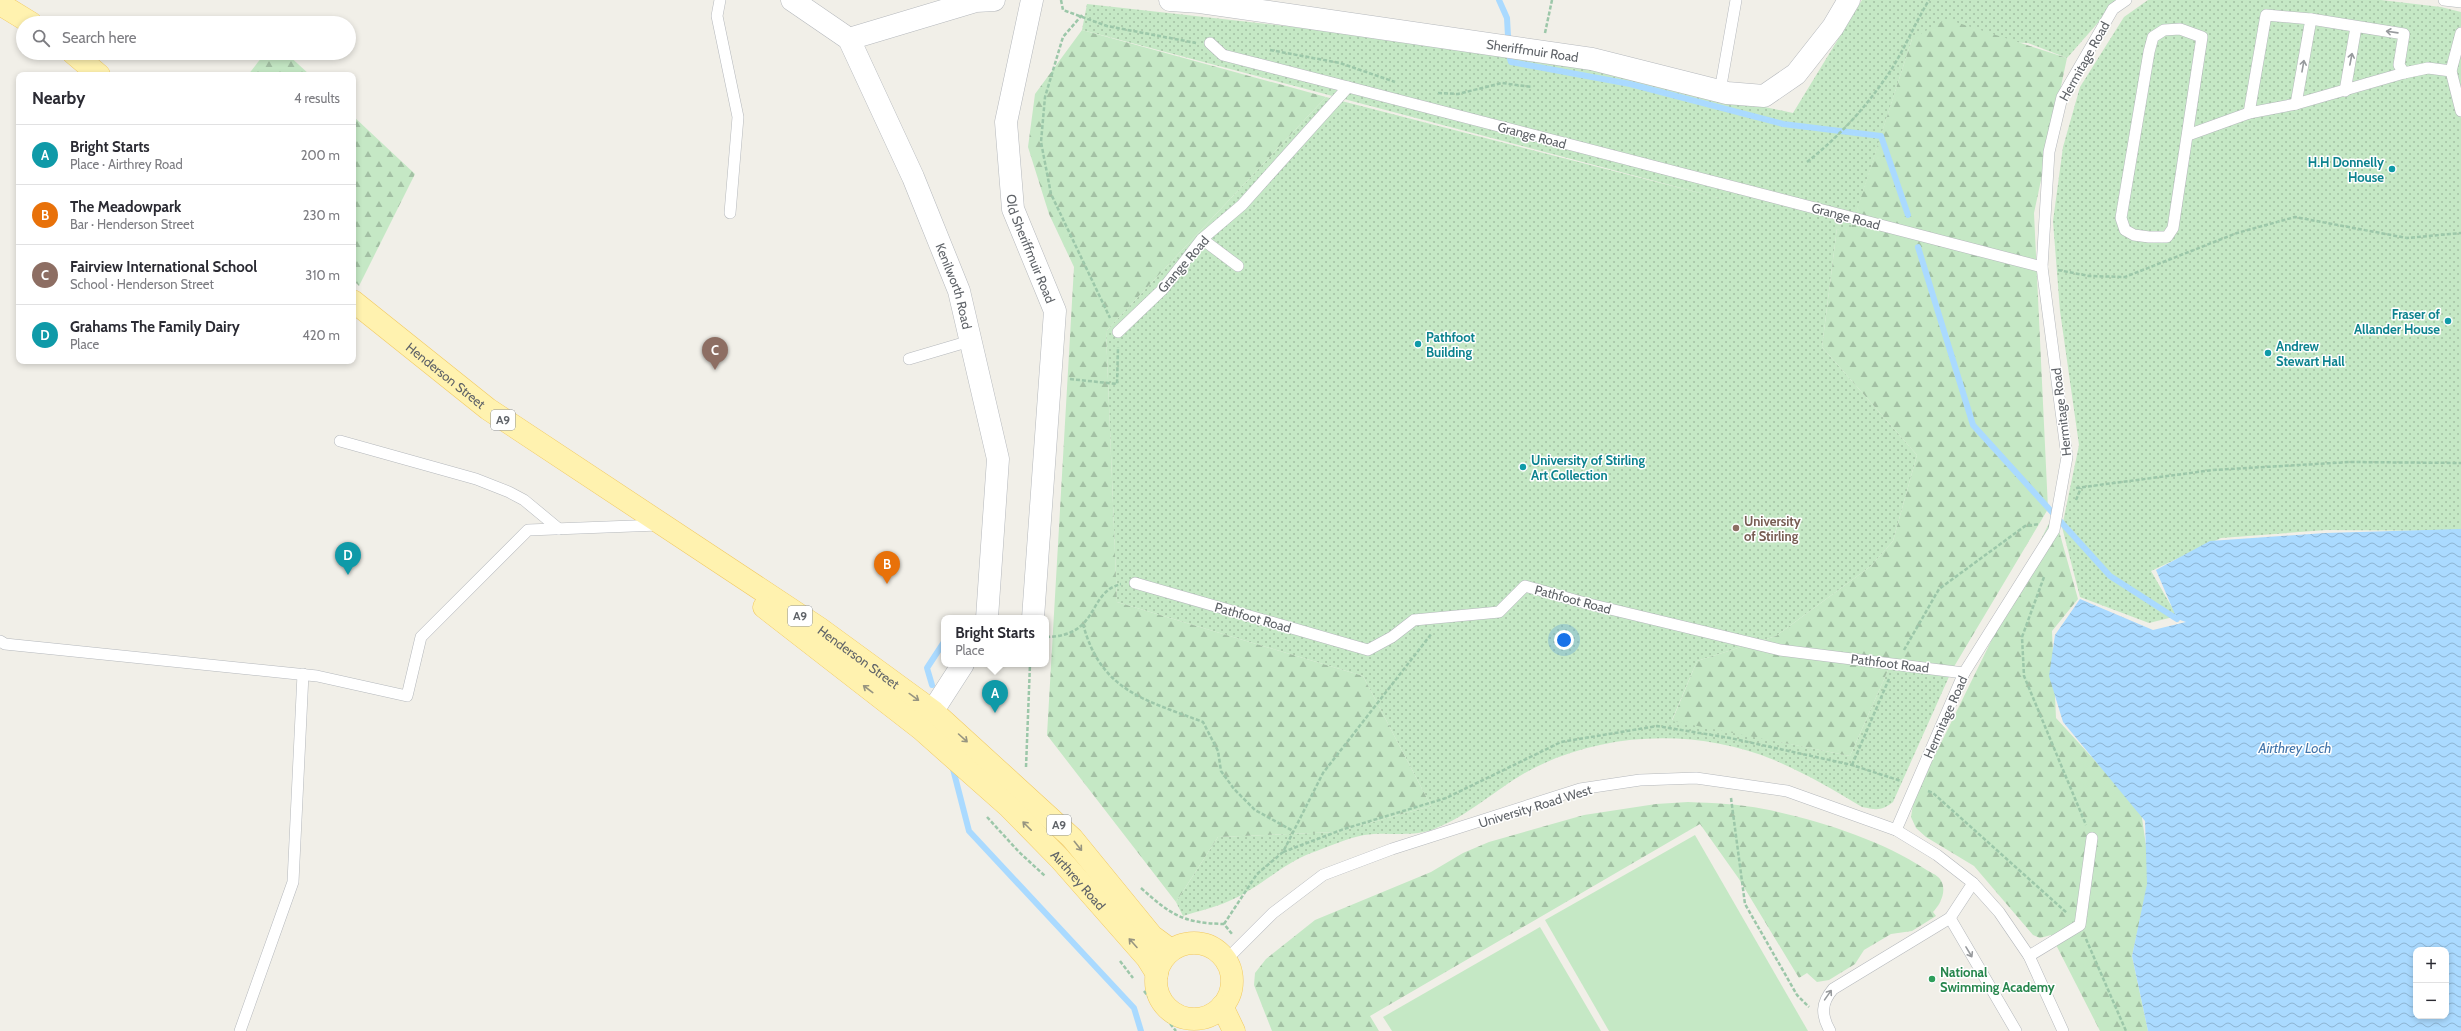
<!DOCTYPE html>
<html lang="en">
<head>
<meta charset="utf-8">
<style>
	:root { --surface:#fff; --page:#f7f7f7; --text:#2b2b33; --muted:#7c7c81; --line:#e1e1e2; --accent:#d93025 }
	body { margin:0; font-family:Cabin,sans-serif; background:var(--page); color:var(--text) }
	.controls { position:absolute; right:12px; bottom:12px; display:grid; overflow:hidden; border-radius:8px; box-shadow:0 2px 6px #0003 }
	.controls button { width:36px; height:36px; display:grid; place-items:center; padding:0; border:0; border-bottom:1px solid var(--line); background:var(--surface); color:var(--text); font:20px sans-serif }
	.you { position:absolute; left:1564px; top:640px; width:14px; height:14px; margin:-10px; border:3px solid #fff; border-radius:50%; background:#1a73e8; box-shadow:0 0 0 6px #1a73e833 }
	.badge { display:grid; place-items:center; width:26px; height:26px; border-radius:50%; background:var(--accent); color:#fff; font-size:13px; font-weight:700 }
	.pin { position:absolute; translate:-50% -33px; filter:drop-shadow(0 1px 2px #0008) }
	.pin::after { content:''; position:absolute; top:21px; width:14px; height:12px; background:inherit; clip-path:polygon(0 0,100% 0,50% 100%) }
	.popup { position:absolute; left:941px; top:615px; width:108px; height:52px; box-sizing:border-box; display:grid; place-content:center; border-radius:8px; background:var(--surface); filter:drop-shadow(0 1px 3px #0005); font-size:13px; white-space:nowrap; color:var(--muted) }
	.popup b { font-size:15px; color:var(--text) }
	.popup::after { content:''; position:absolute; left:50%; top:100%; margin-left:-8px; border:8px solid transparent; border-top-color:var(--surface) }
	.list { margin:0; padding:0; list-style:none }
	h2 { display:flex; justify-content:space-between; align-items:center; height:52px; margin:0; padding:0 16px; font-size:17px }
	h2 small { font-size:13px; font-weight:400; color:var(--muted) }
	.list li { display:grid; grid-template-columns:26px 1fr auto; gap:12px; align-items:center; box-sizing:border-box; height:60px; padding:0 16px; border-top:1px solid var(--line) }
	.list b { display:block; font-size:15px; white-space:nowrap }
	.list p { margin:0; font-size:13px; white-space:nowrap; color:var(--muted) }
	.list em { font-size:13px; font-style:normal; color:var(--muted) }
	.icon { flex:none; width:22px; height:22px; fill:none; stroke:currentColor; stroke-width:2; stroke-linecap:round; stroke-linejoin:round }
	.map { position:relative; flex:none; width:2461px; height:1031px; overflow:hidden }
	.search { position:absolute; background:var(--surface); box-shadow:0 2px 6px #0003; left:16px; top:16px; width:340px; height:44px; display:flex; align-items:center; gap:10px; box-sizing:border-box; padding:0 14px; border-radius:22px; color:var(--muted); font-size:15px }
	.panel { position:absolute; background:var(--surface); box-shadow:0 2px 6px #0003; left:16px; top:72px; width:340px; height:292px; border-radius:8px }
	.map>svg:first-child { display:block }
	.grass { fill:url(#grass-dots) }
	.forest { fill:url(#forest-firs) }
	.pitch { fill:#c5e8c5 }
	.water { fill:url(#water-waves); fill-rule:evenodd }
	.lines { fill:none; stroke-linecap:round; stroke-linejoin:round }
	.stream { stroke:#aadaff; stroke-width:6 }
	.lane-casing { stroke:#b5b8bc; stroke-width:12 }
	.street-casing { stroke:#b5b8bc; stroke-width:23 }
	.primary-casing { stroke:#f2c960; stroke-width:23 }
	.path { stroke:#9cc7a9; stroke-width:2.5; stroke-dasharray:4 2; stroke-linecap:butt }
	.lane { stroke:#fff; stroke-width:11 }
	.street { stroke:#fff; stroke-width:22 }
	.primary { stroke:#fff2af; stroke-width:22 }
	.oneway { stroke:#979a9d }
	.oneway2 { stroke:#979581 }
	.culture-dot { fill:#0f9aa8; stroke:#fff; stroke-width:1.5 }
	.education-dot { fill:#8d6e63; stroke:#fff; stroke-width:1.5 }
	.leisure-dot { fill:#2e9e5b; stroke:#fff; stroke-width:1.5 }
	.labels { text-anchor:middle; stroke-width:3; stroke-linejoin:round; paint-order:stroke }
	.shield { fill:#fff; stroke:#8f9295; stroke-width:1 }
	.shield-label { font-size:12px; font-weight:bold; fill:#5f6368 }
	.street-label { font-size:13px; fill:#5f6368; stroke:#fff }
	.culture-label { font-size:13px; font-weight:bold; fill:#0d838f; stroke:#fff; text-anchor:start }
	.education-label { font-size:13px; font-weight:bold; fill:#785e54; stroke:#fff; text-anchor:start }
	.leisure-label { font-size:13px; font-weight:bold; fill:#27864d; stroke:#fff; text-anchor:start }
	.water-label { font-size:14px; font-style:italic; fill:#4174aa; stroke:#fff }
</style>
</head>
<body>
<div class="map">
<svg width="2461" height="1031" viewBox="0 0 2461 1031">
	<defs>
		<pattern id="grass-dots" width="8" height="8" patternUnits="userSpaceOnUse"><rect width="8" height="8" fill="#c5e8c5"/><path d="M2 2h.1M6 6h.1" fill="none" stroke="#a3c0a4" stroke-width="1.8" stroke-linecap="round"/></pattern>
		<pattern id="forest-firs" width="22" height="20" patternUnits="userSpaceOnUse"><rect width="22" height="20" fill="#c5e8c5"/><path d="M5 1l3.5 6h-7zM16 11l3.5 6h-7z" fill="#a3c0a4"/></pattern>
		<pattern id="water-waves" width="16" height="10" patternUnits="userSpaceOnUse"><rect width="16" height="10" fill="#aadaff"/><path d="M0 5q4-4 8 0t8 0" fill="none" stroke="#8eb4d2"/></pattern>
	</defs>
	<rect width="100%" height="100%" fill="#f1efe8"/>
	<g class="grass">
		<path d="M1862 0H2118L2067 58 2028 43 1912 39 1851 229 1837 228 1822 347 1917 455 1893 541 1871 566 1776 636 1697 661 1672 720 1850 756 1893 659 1952 670 1893 802C1882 811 1876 810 1862 807 1834 790 1805 773 1774 760 1698 729 1608 731 1534 768 1499 786 1471 815 1434 829 1411 838 1387 831 1364 835 1347 838 1328 847 1311 853 1282 864 1258 889 1229 901 1214 908 1198 911 1183 916L1176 902 1218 837 1337 832 1431 806 1363 676 1117 602 1106 331 1326 97 1719 198 1082 30 1087 4 1494 49 1793 113Z"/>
		<polygon points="2148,0 2381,0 2441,7 2461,12 2461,531 2326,530 2221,538 2151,571 2177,616 2149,623 2080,597 2062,527 2079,445 2060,311 2053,221 2063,147 2080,87 2124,17"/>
	</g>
	<g class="forest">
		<polygon points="1946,19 2067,58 2034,213 2048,509 1952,670 1893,659 1850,756 1672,721 1697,661 1776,636 1871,566 1893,541 1917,455 1822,347 1837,228 1851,228 1912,39"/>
		<polygon points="1082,30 1326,97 1106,331 1117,602 1363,676 1431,806 1337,832 1218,837 1176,902 1047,735 1074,267 1049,214 1028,147 1035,94"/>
		<polygon points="265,53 286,53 310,75 248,75"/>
		<polygon points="353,116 415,174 359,286 353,280"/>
		<polygon points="2054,513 2078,599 2052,631 2056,718 2141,811 2150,874 2132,956 2148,1031 2100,1031 2051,935 2040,938 2033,935 1974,866 1926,837 1916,828 1911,817 1914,798"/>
		<path d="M1688 802C1713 803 1739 804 1764 809 1815 819 1882 840 1925 869 1930 872 1937 875 1940 879 1948 890 1940 905 1933 912L1936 916 1912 931 1891 934 1864 950 1855 964 1829 980 1817 982 1807 973 1799 978 1739 879 1700 824 1370 1016 1379 1031H1272L1254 985 1255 973 1266 959 1315 920 1431 872 1463 853 1489 842 1584 815 1656 804Z"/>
	</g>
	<g class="pitch">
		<polygon points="1695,835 1808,1031 1609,1031 1545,920"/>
		<polygon points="1540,927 1601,1031 1392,1031 1383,1017"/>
	</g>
	<path class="water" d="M2461 529V1031H2148L2132 956 2147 884 2145 821 2063 722 2049 676 2055 635 2080 599 2153 630 2186 622 2177 619 2156 570 2210 541 2325 533ZM2416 950H2446V1016H2416Z"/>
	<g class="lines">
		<g class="stream">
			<polyline points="1499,0 1507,18 1508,36"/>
			<polyline points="1510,59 1511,62 1630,84 1783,124 1881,136 1908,215"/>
			<polyline points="1918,247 1973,425 2110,576 2177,619"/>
			<polyline points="932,685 927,668 944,642"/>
			<polyline points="953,769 969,831 1134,1008 1141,1031"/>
		</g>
		<defs>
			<g id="lane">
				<polyline points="720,0 717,16 738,117 730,213"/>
				<polyline points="2444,0 2461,2"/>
				<polygon points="2180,29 2202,37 2173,228 2167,237 2149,237 2134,235 2125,230 2121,218 2149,52 2153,37 2164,30"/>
				<polyline points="2461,33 2451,71 2461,111"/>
				<polyline points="1210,43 1223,55 1348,87"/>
				<polyline points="1720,91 1736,0"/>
				<polyline points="2345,91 2356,27"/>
				<polyline points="2296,104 2311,19"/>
				<polyline points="2249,113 2266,15 2311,19 2404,34 2399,65 2404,73"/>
				<polyline points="2188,135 2249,113 2296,104 2404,73 2428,68 2451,71"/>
				<polyline points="1202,239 1238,266"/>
				<polyline points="1118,332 1163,289 1202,239 1242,205 1348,87 2042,267"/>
				<polyline points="909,359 970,341"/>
				<polyline points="340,441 476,479 509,492 524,500 559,529"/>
				<polyline points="1135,583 1368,650 1392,637 1414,620 1499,612 1525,586 1585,603 1780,650 1964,673"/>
				<polyline points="0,641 5,644 317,676 407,696 421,637 528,530 659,525"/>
				<polyline points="1896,830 1964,673 2054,530 2067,457 2042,267 2049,152 2062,97 2113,9 2126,0"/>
				<polyline points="1950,918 2016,1031"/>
				<polyline points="2029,956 2080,925 2092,838"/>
				<polyline points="1226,960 1273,913 1323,875 1392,849 1580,789 1640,780 1696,778 1787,791 1896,830 1937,855 1973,883 1999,912 2029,956 2063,1031"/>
				<polyline points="240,1031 293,882 303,674"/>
				<path d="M1830 1031C1821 1015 1821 1003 1833 989L1950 918 1973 883"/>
			</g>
			<g id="street">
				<path id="s1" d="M792 0 849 39 913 177 959 291 998 459 987 618"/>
				<path id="s2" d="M1032 0 1006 122 1013 209 1055 311 1033 618"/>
				<path id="s3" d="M1170 0 1200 2 1592 59 1727 93 1764 96 1796 74 1833 27 1849 0"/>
				<polyline points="849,39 976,1 994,0"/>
				<polyline points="923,726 963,664"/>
			</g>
			<g id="primary">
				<polyline points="0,4 31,23"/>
				<polyline points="73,53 99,75"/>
				<path id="s4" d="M353 301 488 409 819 628 934 712 1072 838 1152 936 1171 950"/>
				<path id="s5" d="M764 607 921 729 1009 807 1060 859 1147 958 1157 974"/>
				<circle cx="1194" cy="981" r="38"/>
				<polyline points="1222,1006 1234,1031"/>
			</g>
		</defs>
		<use href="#lane" class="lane-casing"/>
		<use href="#street" class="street-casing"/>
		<use href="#primary" class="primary-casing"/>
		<g class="path">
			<polyline points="1061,0 1063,10 1107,26 1196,43"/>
			<polyline points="1082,15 1063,37 1045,97 1041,142 1051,194 1110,318"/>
			<polyline points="1545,33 1552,0"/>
			<polyline points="1270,50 1340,63 1395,82"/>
			<polyline points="1438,93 1458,94 1502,83 1532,87"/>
			<path d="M1807 162C1840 136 1868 105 1891 70 1905 48 1915 23 1929 0"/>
			<polyline points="2058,270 2089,276 2125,277 2237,233 2295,217 2407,238 2461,233"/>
			<polyline points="1070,379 1117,384 1118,347"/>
			<polyline points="2076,488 2213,470 2350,462 2461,463"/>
			<polyline points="2076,500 2081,488"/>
			<polyline points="2044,577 2022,637 2024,676 2086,825"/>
			<path d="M1083 624C1101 692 1146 700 1203 722L1218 751 1221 771 1234 789 1255 810 1293 831"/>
			<path d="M1046 637C1101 636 1086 593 1121 584"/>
			<polyline points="1904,650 1939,589 2025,526 2039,524"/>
			<polyline points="1852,765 1889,679"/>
			<polyline points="1026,767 1030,664"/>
			<polyline points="1928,791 1933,793 2067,913"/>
			<polyline points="1731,798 1745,904 1797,995 1809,1007"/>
			<polyline points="987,817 1019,852 1045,876"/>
			<polyline points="1283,852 1344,829 1446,798 1561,742 1657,726 1730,738 1852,765 1901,781"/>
			<path d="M1141 888C1171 915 1183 923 1224 924L1232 934"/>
			<polyline points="1224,924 1257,874 1283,852 1323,773 1432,633"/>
			<polyline points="2086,939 2126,1031"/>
			<polyline points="1120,961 1133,978"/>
			<polyline points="1144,991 1176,1031"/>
		</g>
		<use href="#lane" class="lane"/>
		<use href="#street" class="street"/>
		<use href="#primary" class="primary"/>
	</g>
	<defs><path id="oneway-shaft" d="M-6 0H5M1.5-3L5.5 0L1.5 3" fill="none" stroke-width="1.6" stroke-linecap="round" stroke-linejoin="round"/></defs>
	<g class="oneway">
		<use href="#oneway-shaft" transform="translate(2392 32) rotate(-172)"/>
		<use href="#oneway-shaft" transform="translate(2351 59) rotate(-79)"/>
		<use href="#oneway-shaft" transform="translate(2303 66) rotate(-80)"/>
		<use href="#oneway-shaft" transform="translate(1969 952) rotate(59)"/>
		<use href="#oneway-shaft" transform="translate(1828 995) rotate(-55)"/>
	</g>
	<g class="oneway2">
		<use href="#oneway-shaft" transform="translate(868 689) rotate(-143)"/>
		<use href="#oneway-shaft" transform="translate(914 697) rotate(36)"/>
		<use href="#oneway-shaft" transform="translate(963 738) rotate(42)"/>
		<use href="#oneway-shaft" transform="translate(1027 826) rotate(-135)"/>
		<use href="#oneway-shaft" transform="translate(1078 846) rotate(51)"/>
		<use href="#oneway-shaft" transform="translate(1133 943) rotate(-132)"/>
	</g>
	<g class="culture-dot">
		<circle cx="2392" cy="169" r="4"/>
		<circle cx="2448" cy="321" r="4"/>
		<circle cx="1418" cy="344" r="4"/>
		<circle cx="2268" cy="353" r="4"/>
		<circle cx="1523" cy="467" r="4"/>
	</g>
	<circle class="education-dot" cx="1736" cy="528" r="4"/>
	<circle class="leisure-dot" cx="1932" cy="979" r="4"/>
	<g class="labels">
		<g class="shield">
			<rect x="491" y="410" width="24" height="20" rx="3"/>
			<rect x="788" y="606" width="24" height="20" rx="3"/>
			<rect x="1047" y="815" width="24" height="20" rx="3"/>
		</g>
		<g class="shield-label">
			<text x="503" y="424">A9</text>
			<text x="800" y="620">A9</text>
			<text x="1059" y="829">A9</text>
		</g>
		<g class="street-label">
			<text dy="5" stroke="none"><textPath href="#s3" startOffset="366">Sheriffmuir Road</textPath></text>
			<text transform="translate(2084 61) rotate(-61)" y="5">Hermitage Road</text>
			<text transform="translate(1532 135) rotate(15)" y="5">Grange Road</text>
			<text transform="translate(1846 216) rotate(15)" y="5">Grange Road</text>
			<text dy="5" stroke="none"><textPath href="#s2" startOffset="255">Old Sheriffmuir Road</textPath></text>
			<text transform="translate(1183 264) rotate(-49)" y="5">Grange Road</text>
			<text dy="5" stroke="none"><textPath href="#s1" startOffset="338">Kenilworth Road</textPath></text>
			<text dy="5" stroke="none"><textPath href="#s4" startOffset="119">Henderson Street</textPath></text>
			<text transform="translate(2061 412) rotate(-97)" y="5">Hermitage Road</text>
			<text transform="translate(1573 599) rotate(15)" y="5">Pathfoot Road</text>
			<text transform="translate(1253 617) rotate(16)" y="5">Pathfoot Road</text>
			<text dy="5" stroke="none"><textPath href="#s4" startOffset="619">Henderson Street</textPath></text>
			<text transform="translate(1890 663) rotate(7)" y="5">Pathfoot Road</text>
			<text transform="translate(1945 717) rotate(-66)" y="5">Hermitage Road</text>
			<text transform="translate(1535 806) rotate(-17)" y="5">University Road West</text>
			<text dy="5" stroke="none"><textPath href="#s5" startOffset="417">Airthrey Road</textPath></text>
		</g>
		<g class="culture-label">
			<text x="2384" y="167" text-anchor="end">H.H Donnelly<tspan x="2384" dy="15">House</tspan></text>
			<text x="2440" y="319" text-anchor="end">Fraser of<tspan x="2440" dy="15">Allander House</tspan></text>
			<text x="1426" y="342">Pathfoot<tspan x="1426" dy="15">Building</tspan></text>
			<text x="2276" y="351">Andrew<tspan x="2276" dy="15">Stewart Hall</tspan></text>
			<text x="1531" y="465">University of Stirling<tspan x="1531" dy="15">Art Collection</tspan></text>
		</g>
		<g class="education-label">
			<text x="1744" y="526">University<tspan x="1744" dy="15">of Stirling</tspan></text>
		</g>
		<g class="leisure-label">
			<text x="1940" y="977">National<tspan x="1940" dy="15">Swimming Academy</tspan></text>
		</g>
		<g class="water-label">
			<text x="2295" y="753">Airthrey Loch</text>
		</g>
	</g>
</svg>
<div class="controls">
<button>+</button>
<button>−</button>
</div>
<div class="you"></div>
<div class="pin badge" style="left:995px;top:713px;background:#0f9aa8">A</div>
<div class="popup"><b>Bright Starts</b>Place</div>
<div class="pin badge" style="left:887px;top:584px;background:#e8710a">B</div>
<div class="pin badge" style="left:715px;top:370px;background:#8d6e63">C</div>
<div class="pin badge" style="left:348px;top:575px;background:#0f9aa8">D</div>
<div class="search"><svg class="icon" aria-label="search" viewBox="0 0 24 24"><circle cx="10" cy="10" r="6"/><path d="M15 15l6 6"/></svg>Search here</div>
<section class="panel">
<h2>Nearby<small>4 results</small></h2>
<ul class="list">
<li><span class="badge" style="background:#0f9aa8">A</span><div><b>Bright Starts</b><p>Place · Airthrey Road</p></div><em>200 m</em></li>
<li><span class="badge" style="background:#e8710a">B</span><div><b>The Meadowpark</b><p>Bar · Henderson Street</p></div><em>230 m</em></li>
<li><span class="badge" style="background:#8d6e63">C</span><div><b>Fairview International School</b><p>School · Henderson Street</p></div><em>310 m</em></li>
<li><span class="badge" style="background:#0f9aa8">D</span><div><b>Grahams The Family Dairy</b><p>Place</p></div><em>420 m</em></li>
</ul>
</section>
</div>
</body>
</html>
